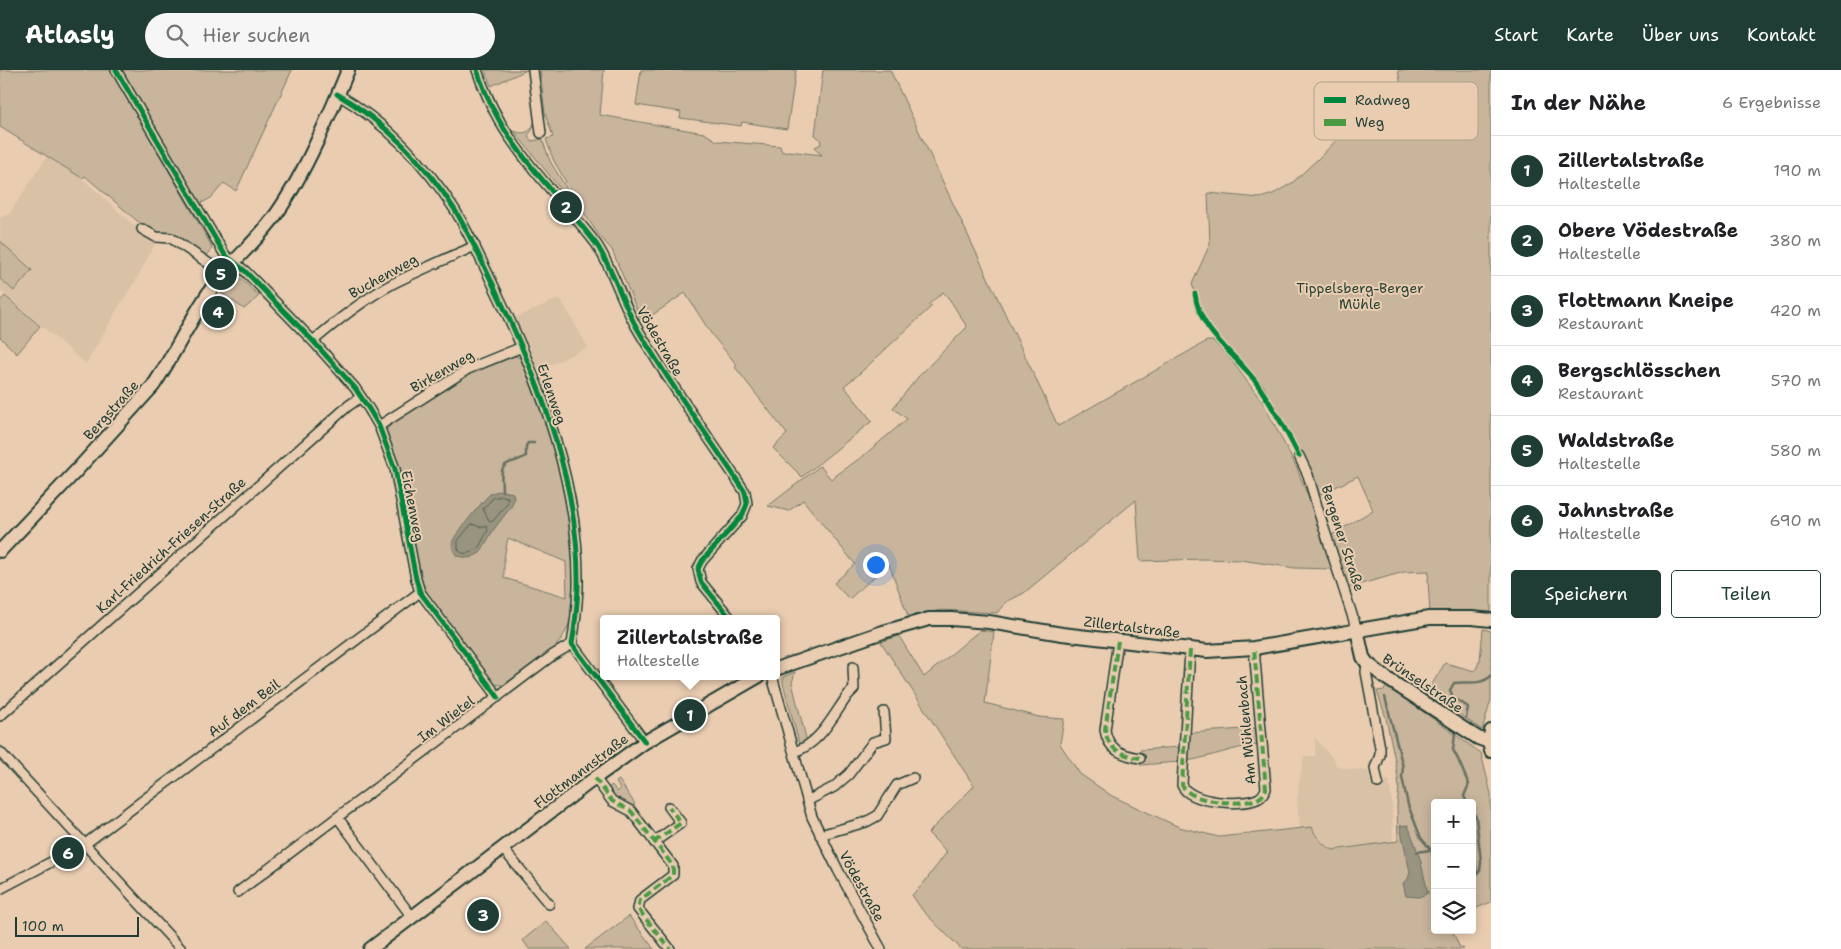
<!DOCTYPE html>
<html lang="de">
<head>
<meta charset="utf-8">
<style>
	:root { --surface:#fff; --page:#f6f6f6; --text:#202124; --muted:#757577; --line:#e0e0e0; --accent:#1f3d34 }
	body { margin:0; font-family:"Shantell Sans",sans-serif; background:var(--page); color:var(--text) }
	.controls { position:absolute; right:15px; bottom:15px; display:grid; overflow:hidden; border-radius:5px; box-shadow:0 2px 12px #0003 }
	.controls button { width:45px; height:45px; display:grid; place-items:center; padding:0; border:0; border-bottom:1px solid var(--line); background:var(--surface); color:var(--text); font:25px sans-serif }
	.scale { position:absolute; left:15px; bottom:12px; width:124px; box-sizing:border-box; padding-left:5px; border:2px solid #1f3d34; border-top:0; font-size:14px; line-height:18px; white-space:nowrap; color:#1f3d34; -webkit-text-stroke:4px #eacdb1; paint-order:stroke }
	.you { position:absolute; left:875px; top:494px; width:18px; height:18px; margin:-12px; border:4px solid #fff; border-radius:50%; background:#1a73e8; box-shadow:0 0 0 8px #1a73e833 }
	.badge { display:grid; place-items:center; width:32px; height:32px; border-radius:50%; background:var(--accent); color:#fff; font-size:16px; font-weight:700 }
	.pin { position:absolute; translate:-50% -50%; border:2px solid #fff; box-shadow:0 1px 5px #0006 }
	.popup { position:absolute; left:600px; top:545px; width:180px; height:65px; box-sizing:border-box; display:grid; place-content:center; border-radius:5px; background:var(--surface); filter:drop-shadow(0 1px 4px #0005); font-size:16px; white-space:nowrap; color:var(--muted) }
	.popup b { font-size:19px; color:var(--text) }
	.popup::after { content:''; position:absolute; left:50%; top:100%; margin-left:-10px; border:10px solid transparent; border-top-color:var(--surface) }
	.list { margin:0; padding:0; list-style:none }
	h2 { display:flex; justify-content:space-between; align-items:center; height:65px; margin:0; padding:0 20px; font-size:21px }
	h2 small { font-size:16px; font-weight:400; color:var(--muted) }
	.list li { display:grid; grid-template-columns:32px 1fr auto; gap:15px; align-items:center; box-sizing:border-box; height:70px; padding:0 20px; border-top:1px solid var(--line) }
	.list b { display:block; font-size:19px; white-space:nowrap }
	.list p { margin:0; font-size:16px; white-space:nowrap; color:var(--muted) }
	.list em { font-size:16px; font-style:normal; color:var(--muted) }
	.actions { display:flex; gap:10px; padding:15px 20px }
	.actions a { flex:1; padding:11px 0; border:1px solid var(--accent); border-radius:5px; text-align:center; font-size:18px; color:var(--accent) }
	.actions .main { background:var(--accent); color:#fff }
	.icon { flex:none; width:28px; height:28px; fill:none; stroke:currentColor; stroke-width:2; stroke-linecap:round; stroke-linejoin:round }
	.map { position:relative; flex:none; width:1491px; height:879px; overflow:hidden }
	header { display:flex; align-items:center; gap:30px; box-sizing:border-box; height:70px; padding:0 25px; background:var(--accent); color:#fff }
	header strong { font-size:24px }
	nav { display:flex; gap:28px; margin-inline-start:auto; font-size:18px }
	.search { width:350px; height:45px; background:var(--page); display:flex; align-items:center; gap:12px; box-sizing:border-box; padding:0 18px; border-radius:28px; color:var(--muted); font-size:19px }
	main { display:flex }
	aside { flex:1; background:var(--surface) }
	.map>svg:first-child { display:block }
	.built { fill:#d9c1a6 }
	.green { fill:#c9b59c; stroke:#747968; fill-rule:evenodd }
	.water { fill:#999480; stroke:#687162 }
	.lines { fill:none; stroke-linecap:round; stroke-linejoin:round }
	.shore { stroke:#506052; stroke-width:1 }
	.stream { stroke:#687162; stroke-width:2.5 }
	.street-casing { stroke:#1f3d34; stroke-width:12 }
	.secondary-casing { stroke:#1f3d34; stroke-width:16 }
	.street { stroke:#eacdb1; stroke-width:9 }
	.secondary { stroke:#eacdb1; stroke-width:12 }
	.quiet { stroke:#4a9a42; stroke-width:4; stroke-dasharray:8 4; stroke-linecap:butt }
	.cycleway-casing { stroke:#eacdb1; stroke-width:8 }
	.cycleway { stroke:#00873e; stroke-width:5 }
	.labels { text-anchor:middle; stroke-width:4; stroke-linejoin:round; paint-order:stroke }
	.street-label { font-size:14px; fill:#1f3d34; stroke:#eacdb1 }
	.park-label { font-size:14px; fill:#284339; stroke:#eacdb1 }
	.key { fill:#eacdb1; stroke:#ada28c; stroke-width:1 }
	.key-label { font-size:14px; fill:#1f3d34 }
</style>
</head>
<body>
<header>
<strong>Atlasly</strong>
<div class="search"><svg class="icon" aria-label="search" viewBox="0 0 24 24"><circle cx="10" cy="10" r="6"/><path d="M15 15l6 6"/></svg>Hier suchen</div>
<nav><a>Start</a><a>Karte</a><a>Über uns</a><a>Kontakt</a></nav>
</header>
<main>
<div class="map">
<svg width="1491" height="879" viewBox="0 0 1491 879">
	<rect width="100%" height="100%" fill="#eacdb1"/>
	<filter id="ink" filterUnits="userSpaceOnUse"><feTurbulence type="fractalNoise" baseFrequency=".02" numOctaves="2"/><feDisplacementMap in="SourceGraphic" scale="10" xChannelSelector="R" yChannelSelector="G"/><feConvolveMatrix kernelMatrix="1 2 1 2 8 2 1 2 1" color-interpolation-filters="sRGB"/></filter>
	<g filter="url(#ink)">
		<g class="built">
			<polygon points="47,86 82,108 155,174 136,210 120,235 86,294 0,221 0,148 10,143"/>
			<polygon points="560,228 588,277 538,301 515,248"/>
			<polygon points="1315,668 1336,692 1335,694 1343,698 1368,701 1371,713 1389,710 1392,733 1393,772 1333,780 1326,777 1317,767 1312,758 1300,759 1297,731 1299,713 1304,686 1315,686"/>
		</g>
		<g class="green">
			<polygon points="0,0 111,0 210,173 212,179 206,187 176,166 168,163 154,162 142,155 85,106 82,108 0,57"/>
			<polygon points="120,0 292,0 236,121 224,113 211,128 198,135"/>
			<polygon points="485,0 527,0 491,16"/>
			<polygon points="540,0 604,0 600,45 704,63 717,71 780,76 782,82 789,81 822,85 816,80 815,77 821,74 820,69 815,65 823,0 890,0 1058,356 1207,271 1213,271 1232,291 1263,333 1297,398 1318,453 1332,499 1295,498 1241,490 1203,489 1140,491 1136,430 1024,523 1006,532 997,543 942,540 908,546 889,494 849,529 834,513 855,494 803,430 789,441 768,436 820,396 831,409 863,386 907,349 893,338 918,307 967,257 950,230 943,222 928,235 932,236 859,304 844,316 872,351 802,407 773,378 787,364 735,297 737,295 712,265 685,223 642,252 612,180 598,164 580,137 553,89 546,69 553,67 545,43"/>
			<polygon points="641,0 796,0 787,59 742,52 741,56 680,48 681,42 636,35"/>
			<polygon points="1398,0 1491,0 1491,542 1430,543 1428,510 1429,501 1404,502 1347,518 1330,466 1373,440 1358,406 1317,426 1310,398 1302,384 1290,369 1264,316 1238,286 1215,264 1205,250 1192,214 1210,174 1208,123 1260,128 1273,124 1292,113 1319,88 1350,56 1362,39 1391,25 1403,26"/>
			<path d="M534 53C533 58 532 62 528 65L531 71 542 69 550 91 576 134 578 141 514 61C523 65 531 63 534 53Z"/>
			<polygon points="0,171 32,200 14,221 0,209"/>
			<polygon points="237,205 259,226 244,239 220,222 225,215 228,217 231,213 229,210 234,206"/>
			<polygon points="5,226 40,256 17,284 0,267 0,231"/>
			<path d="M513 285 522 289C550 360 572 427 573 503 574 523 575 545 565 563 553 585 529 599 509 614L503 615 493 614 430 529 420 509 386 362 390 354 474 300ZM508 468 566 492 567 527 504 508V488Z"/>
			<polygon points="1483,559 1491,561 1491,630 1482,660 1427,622 1445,593 1475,601 1480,590"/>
			<path d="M980 560 994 562 985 633 1039 647 1064 649 1060 674 1080 704 1112 726 1179 757 1219 767 1312 757C1315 767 1324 776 1333 780L1398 771 1397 736 1399 717 1396 695 1386 648 1377 621 1384 620 1387 616 1481 683 1491 724V832L1472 840V733H1435V860H1452L1459 876 1464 879H961L923 841 912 825 923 814 947 782 928 763 974 716 881 572 899 566 924 607Z"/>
			<polygon points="795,602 792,613 806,668 808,671 804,674 799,673 783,613 783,607"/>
			<path d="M1256 658 1258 675C1234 677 1211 687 1187 691L1189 663Z"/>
			<polygon points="1180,677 1179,692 1140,695 1140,680"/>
			<polygon points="619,710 635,734 631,737 615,727 608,718 612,715 617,722 620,719 616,712"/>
			<polygon points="629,846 654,879 585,879"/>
			<polygon points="546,851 547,852 571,879 529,879 523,870"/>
		</g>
		<g class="water">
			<path d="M502 421 513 423 514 429 511 437 494 459 480 483 470 488 457 486C453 481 451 477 453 471 453 467 486 427 490 424 493 422 498 421 502 421Z"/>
			<polygon points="1408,755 1420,788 1428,823 1419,827 1406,826 1403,813 1408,809 1410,802 1400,756"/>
		</g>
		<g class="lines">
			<g class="shore">
				<polygon points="502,426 508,427 507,434 493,451 490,452 483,439 493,428"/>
				<path d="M472 454 480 457 486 456 488 460C481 472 479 485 462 483L458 479V471Z"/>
			</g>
			<g class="stream">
				<path d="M502 421C502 405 497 395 515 391 520 389 522 389 526 386V376L528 373H534"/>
				<polyline points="1385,627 1403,697 1402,707 1408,735 1421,768 1431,780 1435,791"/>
				<path d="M1466 648 1468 637 1453 627 1450 620 1454 613C1467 611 1480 616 1491 606"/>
				<path d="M1455 664 1453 680C1460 691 1463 703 1469 714L1464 726 1467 733"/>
				<polyline points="1472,741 1476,747 1481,792 1480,800 1472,809"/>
				<polyline points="1417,782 1430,780"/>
				<polyline points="1472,793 1476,796 1476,804"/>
			</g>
			<defs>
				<g id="street">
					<polyline points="116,0 225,185 245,201 313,271 355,318 369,339 379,356 395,399 416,509 420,522 498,627"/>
					<path d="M477 0C486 26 497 50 513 72 538 109 571 140 597 175 614 202 622 232 637 258 670 315 709 367 745 422L747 434 742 446 702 491 698 499 701 512 731 549"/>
					<polyline points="533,0 541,63"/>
					<path d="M337 24C385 52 426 94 455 140 471 167 484 196 498 225 541 315 580 416 578 518 577 537 575 556 572 574L645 672"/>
					<polyline points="142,159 156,167 171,168 223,203"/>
					<path d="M313 271C338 250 364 229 394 213 420 200 448 188 475 176"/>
					<polyline points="379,356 468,299 522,277"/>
					<polyline points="1299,386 1308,405 1319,443 1357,560"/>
					<path d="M1118 571 1105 660C1108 680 1122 685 1140 688"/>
					<path d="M1190 580 1182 715C1189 733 1244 737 1259 728 1263 726 1264 723 1266 719L1254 578"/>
					<polyline points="1367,593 1366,602 1380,678 1380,685 1375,698 1378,713"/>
					<polyline points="772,606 812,747 838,800 881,879"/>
					<polyline points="0,646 348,336 361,327"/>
					<polyline points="0,682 181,879"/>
					<path d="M794 682C820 674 833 646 848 625L854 619 853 597"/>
					<polyline points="595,708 612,731 631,741 673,796 673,805 640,830 638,839 670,879"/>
					<polyline points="807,731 834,717 849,704 873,672 886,668 884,642"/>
					<polyline points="338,748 412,847"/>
					<polyline points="820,765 866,752 877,746 897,715 913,708"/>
					<polyline points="654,772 681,753 669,737"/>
					<polyline points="503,779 549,834"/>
					<polyline points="0,819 85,774 420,522"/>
					<polyline points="238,822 553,585 572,574"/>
				</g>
				<g id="secondary">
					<path d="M0 481 77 400 153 316C175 284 190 249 212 218 231 191 258 171 277 143 305 103 329 46 348 0"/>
					<polyline points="1357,560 1363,587 1367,593 1386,608 1478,668 1489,672"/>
					<polyline points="776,599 883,562 929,549 951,549 989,552 1062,564 1207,581 1254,578 1429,548 1472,548 1491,550"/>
					<polyline points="1491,661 1489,672 1491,681"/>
					<polyline points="370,879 595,708 645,672 759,606"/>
				</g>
			</defs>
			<use href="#street" class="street-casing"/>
			<use href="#secondary" class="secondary-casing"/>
			<use href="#street" class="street"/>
			<use href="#secondary" class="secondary"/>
			<g class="quiet">
				<path d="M1118 571 1105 660C1108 680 1122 685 1140 688"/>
				<path d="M1190 580 1182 715C1189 733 1244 737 1259 728 1263 726 1264 723 1266 719L1254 578"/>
				<polyline points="595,708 612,731 631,741 673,796 673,805 640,830 638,839 670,879"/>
				<polyline points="654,772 681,753 669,737"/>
			</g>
			<defs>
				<g id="cycleway">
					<polyline points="116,0 225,185 245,201 313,271 355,318 369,339 379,356 395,399 416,509 420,522 498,627"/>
					<path d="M477 0C486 26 497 50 513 72 538 109 571 140 597 175 614 202 622 232 637 258 670 315 709 367 745 422L747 434 742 446 702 491 698 499 701 512 731 549"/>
					<path d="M337 24C385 52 426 94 455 140 471 167 484 196 498 225 541 315 580 416 578 518 577 537 575 556 572 574L645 672"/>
					<path d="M1195 224C1200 264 1237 284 1258 315 1273 337 1287 362 1299 386"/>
				</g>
			</defs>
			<use href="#cycleway" class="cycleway-casing"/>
			<use href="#cycleway" class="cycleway"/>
		</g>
	</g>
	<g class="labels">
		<g class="street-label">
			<text transform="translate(383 206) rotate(-29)" y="5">Buchenweg</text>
			<text transform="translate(660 271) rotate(60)" y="5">Vödestraße</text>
			<text transform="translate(442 301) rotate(-30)" y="5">Birkenweg</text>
			<text transform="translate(552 324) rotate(71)" y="5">Erlenweg</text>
			<text transform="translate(111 340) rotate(-48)" y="5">Bergstraße</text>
			<text transform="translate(413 436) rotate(79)" y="5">Eichenweg</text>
			<text transform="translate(1343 468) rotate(72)" y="5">Bergener Straße</text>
			<text transform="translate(171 475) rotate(-42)" y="5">Karl-Friedrich-Friesen-Straße</text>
			<text transform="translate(1132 557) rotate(7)" y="5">Zillertalstraße</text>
			<text transform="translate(1423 613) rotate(34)" y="5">Brünselstraße</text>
			<text transform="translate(244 638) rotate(-37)" y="5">Auf dem Beil</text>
			<text transform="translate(446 649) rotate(-37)" y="5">Im Wietel</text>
			<text transform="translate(1246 660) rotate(-95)" y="5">Am Mühlenbach</text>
			<text transform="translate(581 701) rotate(-37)" y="5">Flottmannstraße</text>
			<text transform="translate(862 816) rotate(61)" y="5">Vödestraße</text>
		</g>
		<g class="park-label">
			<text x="1360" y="223">Tippelsberg-Berger<tspan x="1360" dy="16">Mühle</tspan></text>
		</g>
	</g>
	<rect x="1314" y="12" width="164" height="58" rx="8" class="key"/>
	<rect x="1324" y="27" width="22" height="6" fill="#00873e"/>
	<rect x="1324" y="49" width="22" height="7" fill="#4a9a42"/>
	<g class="key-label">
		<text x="1355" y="35">Radweg</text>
		<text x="1355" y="57">Weg</text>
	</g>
</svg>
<div class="controls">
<button>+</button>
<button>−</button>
<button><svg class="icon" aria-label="layers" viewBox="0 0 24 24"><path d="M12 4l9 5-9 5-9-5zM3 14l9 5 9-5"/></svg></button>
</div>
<div class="scale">100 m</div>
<div class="you"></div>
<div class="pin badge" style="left:690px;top:645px">1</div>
<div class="popup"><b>Zillertalstraße</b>Haltestelle</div>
<div class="pin badge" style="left:566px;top:137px">2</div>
<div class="pin badge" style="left:483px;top:845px">3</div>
<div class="pin badge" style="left:218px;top:242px">4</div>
<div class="pin badge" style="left:221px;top:204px">5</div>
<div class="pin badge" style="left:68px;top:783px">6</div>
</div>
<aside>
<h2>In der Nähe<small>6 Ergebnisse</small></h2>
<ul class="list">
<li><span class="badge">1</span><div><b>Zillertalstraße</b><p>Haltestelle</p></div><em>190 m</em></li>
<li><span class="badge">2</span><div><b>Obere Vödestraße</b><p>Haltestelle</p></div><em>380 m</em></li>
<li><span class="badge">3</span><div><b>Flottmann Kneipe</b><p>Restaurant</p></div><em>420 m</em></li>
<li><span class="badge">4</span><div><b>Bergschlösschen</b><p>Restaurant</p></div><em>570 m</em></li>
<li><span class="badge">5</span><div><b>Waldstraße</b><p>Haltestelle</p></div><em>580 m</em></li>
<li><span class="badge">6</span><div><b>Jahnstraße</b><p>Haltestelle</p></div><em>690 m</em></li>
</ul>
<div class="actions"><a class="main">Speichern</a><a>Teilen</a></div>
</aside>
</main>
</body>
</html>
